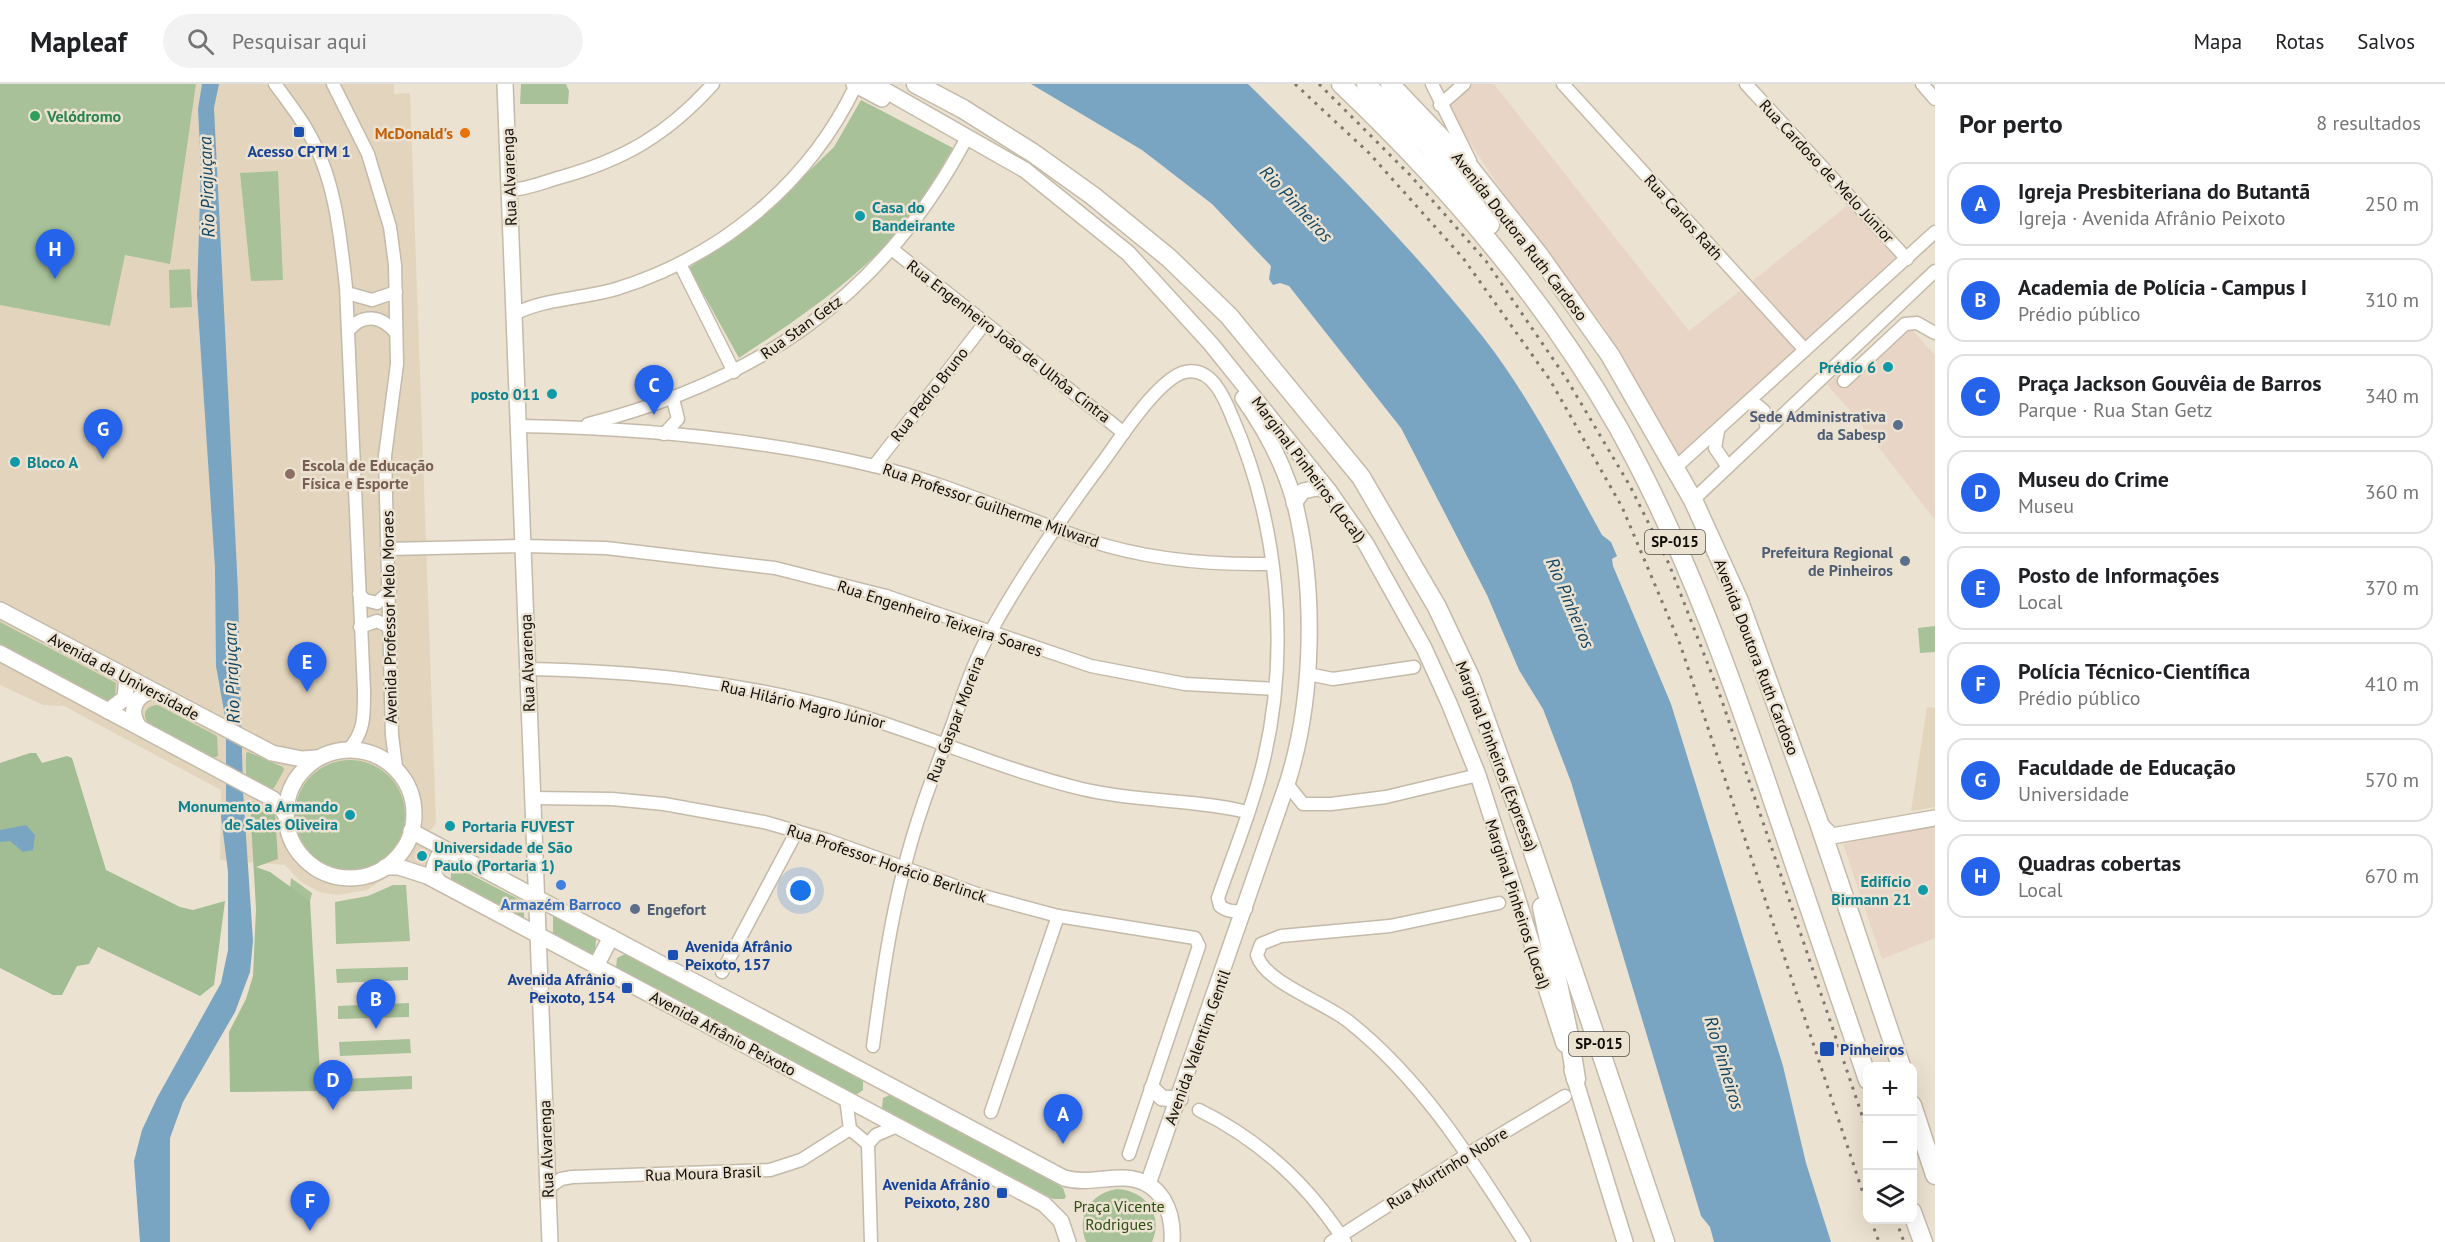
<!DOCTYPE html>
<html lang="pt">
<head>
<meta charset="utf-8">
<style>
	:root { --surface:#fff; --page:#f2f2f2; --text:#202124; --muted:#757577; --line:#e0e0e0; --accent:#2563eb }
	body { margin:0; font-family:"PT Sans",sans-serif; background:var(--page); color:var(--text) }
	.controls { position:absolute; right:18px; bottom:18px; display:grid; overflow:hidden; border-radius:12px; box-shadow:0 6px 24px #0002 }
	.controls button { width:54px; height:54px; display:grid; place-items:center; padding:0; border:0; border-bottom:2px solid var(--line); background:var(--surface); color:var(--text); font:30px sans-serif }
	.you { position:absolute; left:801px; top:807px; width:21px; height:21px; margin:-15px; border:4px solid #fff; border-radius:50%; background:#1a73e8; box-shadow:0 0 0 9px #1a73e833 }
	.badge { display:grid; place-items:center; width:39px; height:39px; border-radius:50%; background:var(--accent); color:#fff; font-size:20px; font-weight:700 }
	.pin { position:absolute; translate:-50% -50px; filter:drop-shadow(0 2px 3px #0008) }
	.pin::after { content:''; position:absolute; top:32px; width:21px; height:18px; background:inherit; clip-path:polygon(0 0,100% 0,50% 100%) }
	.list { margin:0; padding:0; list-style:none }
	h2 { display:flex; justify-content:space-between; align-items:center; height:78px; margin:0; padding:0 24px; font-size:26px }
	h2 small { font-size:20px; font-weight:400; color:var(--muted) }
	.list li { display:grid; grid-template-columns:39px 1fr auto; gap:18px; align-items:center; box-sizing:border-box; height:84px; margin:0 12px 12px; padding:0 12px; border:2px solid var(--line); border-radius:18px }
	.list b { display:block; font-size:22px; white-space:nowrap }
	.list p { margin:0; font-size:20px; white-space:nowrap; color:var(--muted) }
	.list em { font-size:20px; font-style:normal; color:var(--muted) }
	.icon { flex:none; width:33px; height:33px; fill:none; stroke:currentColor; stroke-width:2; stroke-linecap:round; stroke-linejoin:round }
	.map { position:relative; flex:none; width:1935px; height:1158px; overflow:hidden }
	header { display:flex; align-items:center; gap:36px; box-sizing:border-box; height:84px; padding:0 30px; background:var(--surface); border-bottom:2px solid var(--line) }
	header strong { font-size:28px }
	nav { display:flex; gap:33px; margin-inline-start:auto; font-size:21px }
	.search { width:420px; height:54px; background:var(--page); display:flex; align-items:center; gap:15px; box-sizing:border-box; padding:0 21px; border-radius:33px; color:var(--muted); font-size:22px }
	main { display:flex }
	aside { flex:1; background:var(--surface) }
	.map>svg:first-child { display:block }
	.commercial { fill:#e9d5c6 }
	.built { fill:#e3d5bd }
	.green { fill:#a8c198 }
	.forest { fill:#a2bc93 }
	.water { fill:#7aa5c2 }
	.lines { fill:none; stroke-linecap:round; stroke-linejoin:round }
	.minor-casing { stroke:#c4baa9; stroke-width:15 }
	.major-casing { stroke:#c4baa9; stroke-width:18 }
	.highway-casing { stroke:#c4baa9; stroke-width:21 }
	.minor { stroke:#fff; stroke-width:12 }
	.major { stroke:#fff; stroke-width:15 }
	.highway { stroke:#fff; stroke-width:18 }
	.rail { stroke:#80796e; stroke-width:3; stroke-dasharray:3 6; stroke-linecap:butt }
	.leisure-dot { fill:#2e9e5b; stroke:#ece2d1; stroke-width:2 }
	.transit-dot { fill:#1a4fb4; stroke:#ece2d1; stroke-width:2 }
	.food-dot { fill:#e8710a; stroke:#ece2d1; stroke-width:2 }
	.culture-dot { fill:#0f9aa8; stroke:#ece2d1; stroke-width:2 }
	.service-dot { fill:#5c6f8a; stroke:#ece2d1; stroke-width:2 }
	.education-dot { fill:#8d6e63; stroke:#ece2d1; stroke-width:2 }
	.shop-dot { fill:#3f7fe0; stroke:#ece2d1; stroke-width:2 }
	.labels { text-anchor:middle; stroke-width:5; stroke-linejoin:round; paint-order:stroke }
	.shield { fill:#ece2d1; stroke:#514c44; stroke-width:1.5 }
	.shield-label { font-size:15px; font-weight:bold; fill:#0f0c07 }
	.leisure-label { font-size:16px; font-weight:bold; fill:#27864d; stroke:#ece2d1; text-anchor:start }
	.food-label { font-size:16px; font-weight:bold; fill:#c56008; stroke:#ece2d1; text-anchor:end }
	.transit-label { font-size:16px; font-weight:bold; fill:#164399; stroke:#ece2d1; text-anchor:start }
	.street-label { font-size:16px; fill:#0f0c07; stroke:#ece2d1 }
	.culture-label { font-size:16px; font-weight:bold; fill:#0d838f; stroke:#ece2d1; text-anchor:start }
	.service-label { font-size:16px; font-weight:bold; fill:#4e5e75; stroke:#ece2d1; text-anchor:end }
	.education-label { font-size:16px; font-weight:bold; fill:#785e54; stroke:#ece2d1; text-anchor:start }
	.shop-label { font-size:16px; font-weight:bold; fill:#366cbe; stroke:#ece2d1 }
	.park-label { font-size:16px; fill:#2e4e14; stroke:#ece2d1 }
	.water-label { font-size:18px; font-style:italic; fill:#104564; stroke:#ece2d1 }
</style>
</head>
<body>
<header>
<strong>Mapleaf</strong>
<div class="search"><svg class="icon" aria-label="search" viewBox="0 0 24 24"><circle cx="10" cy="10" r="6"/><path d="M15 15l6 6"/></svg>Pesquisar aqui</div>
<nav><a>Mapa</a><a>Rotas</a><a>Salvos</a></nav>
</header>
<main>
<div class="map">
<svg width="1935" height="1158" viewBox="0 0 1935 1158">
	<rect width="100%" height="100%" fill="#ece2d1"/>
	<g class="commercial">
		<polygon points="1468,0 1494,0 1689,247 1852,118 1900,169 1679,373 1604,243 1502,107 1445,21"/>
		<polygon points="1901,234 1935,271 1935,436 1849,325 1827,301"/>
		<polygon points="1935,740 1935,854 1882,875 1843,760"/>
	</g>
	<g class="built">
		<polygon points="0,0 394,0 394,10 410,9 436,739 425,754 434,767 424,784 411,777 400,789 392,790 367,806 337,811 319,808 300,797 285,781 220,776 221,706 64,622 43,621 0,601"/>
		<polygon points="1927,623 1935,624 1935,723 1911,727"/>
	</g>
	<g class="green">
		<polygon points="0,0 196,0 170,180 125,171 110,242 0,221"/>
		<polygon points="521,0 566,0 569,7 568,20 520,20"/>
		<path d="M861 16 953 64C938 88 925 117 907 138 860 194 799 234 739 274L689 184 776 119 834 63Z"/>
		<polygon points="278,87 283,196 251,197 240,89"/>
		<polygon points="190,185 192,223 170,224 169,186"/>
		<polygon points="0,538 116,599 115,613 105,617 0,562"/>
		<polygon points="1935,542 1935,568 1920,569 1918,544"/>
		<path d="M158 621 217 652 218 672 213 674 149 640C140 630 147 621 158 621Z"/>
		<polygon points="248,668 283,683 284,686 274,704 271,705 246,691 246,669"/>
		<circle cx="350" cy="731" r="55"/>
		<polygon points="456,783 524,818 524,835 451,795 451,787"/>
		<polygon points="291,794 312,809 310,817 290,805"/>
		<polygon points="393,801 406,801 410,857 336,860 335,818 368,812"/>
		<polygon points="553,831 596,855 595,868 590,870 553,850"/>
		<polygon points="625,870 863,996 863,1006 856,1011 616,884 617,874"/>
		<polygon points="408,883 408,896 337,899 336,885"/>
		<polygon points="409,919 409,933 338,935 338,922"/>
		<polygon points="410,955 411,969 340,972 339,958"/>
		<polygon points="412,992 412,1005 341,1008 340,995"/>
		<polygon points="890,1011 1052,1097 1063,1104 1066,1113 1064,1115 1053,1115 882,1024 883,1014"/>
		<path d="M1117 1105C1145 1106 1164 1131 1152 1158H1086C1076 1133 1090 1109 1117 1105Z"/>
	</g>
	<g class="forest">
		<polygon points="30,669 36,669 42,679 67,672 72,674 106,786 180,823 193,826 225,817 214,901 200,912 98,863 89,880 77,882 62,911 53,911 0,884 0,679"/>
		<polygon points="253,717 275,730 278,775 256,783 270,788 310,817 321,1007 230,1008 229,948 246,915 253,892 256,825 250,720"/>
	</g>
	<g class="water">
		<polygon points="202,0 219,0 214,24 238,507 243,707 253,857 250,888 235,928 183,1018 170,1054 170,1158 140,1158 134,1077 142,1046 157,1014 221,899 228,866 228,788 221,732 226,718 226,638 216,582 215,484 197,211 201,83 198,25"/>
		<path d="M1031 0H1248C1330 81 1411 162 1483 253 1530 313 1565 384 1602 451L1611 458 1617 472 1612 475 1613 482 1671 620 1783 982 1806 1079 1831 1158H1714L1710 1143 1701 1132 1571 698 1543 625 1519 586 1487 511 1401 344 1289 202 1280 199 1273 201 1269 195 1271 182 1212 120 1142 66Z"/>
		<polygon points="26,741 35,751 33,766 23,768 10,757 0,758 0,746"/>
	</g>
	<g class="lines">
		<defs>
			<g id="minor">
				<path d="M275 0C286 15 298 30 307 46 335 93 340 149 346 203L364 607C364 631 365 648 348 666"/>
				<polyline points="333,0 368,70 390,143 395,181 397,280 385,372 392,651 396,683"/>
				<polyline points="1432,0 1470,77"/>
				<polyline points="1563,0 1805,266"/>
				<polyline points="1746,0 1907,175"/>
				<polyline points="1922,0 1935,15"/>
				<polyline points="1440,21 1464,0"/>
				<path d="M510 106C528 105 541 99 558 94 624 76 668 50 713 0"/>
				<polyline points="893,166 1124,349"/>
				<polyline points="680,180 734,288"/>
				<polyline points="347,209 372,216 396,208"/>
				<path d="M514 230C546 214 582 215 616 205 720 173 809 100 856 1"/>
				<path d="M348 247C363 228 382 232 396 249"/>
				<polyline points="1844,297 1905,240 1917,239 1935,249"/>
				<polyline points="1748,319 1757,321 1764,327 1767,346"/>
				<path d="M588 340C757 297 880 214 964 59"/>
				<path d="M519 342C637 344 758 354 874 382 948 399 1016 432 1088 456 1147 476 1209 481 1271 480"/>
				<polyline points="1718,347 1715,364 1728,383"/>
				<polyline points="664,350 678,335 673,315"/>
				<polyline points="874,382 985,239"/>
				<polyline points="1676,383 1935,148"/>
				<polyline points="1693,416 1935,187"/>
				<polyline points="388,465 523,462 606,464 775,484 886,512 1091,582 1185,600 1275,605"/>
				<polyline points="359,510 365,516 377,519 390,507"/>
				<polyline points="360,543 377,537 390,543"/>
				<path d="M528 585C634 587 738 597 841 626 923 649 999 685 1082 705 1136 718 1194 715 1247 728"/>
				<polyline points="1308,590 1333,595 1414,583"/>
				<polyline points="1287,700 1303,720 1331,720 1386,713 1478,691"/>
				<polyline points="532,714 612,715 664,720 764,738 827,756 980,811 1058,832 1195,854 1199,862 1129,1070"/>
				<path d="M1499 819 1390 842 1281 852 1261 860 1257 871C1264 898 1324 918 1348 937 1423 996 1473 1078 1524 1158"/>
				<polyline points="722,888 797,747"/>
				<path d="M873 962C881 903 889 843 904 785 916 735 935 687 953 639 964 608 974 576 991 547 1024 487 1064 430 1105 375 1121 353 1159 294 1185 288 1212 282 1225 315 1233 335 1278 439 1290 564 1264 675 1253 722 1234 768 1218 814L1220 822C1228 828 1236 829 1246 825"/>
				<polyline points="846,1015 850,1045 868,1060"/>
				<path d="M1199 1026C1260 1056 1308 1100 1345 1158"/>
				<polyline points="991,1028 1058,832"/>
				<polyline points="548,1104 561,1095 572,1093 770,1086 801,1076 850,1045"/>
				<polyline points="871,1158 868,1060 876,1051 897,1042"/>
				<polyline points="1331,1158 1468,1070 1565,1012"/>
			</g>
			<g id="major">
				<polyline points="505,0 550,1158"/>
				<polyline points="854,0 882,15"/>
				<polyline points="874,0 1025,86 1128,169 1211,260 1329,407 1366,460 1424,564 1449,619 1478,691 1564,960"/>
				<polyline points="1294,419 1303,407 1317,404 1329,407"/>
				<polyline points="0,526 272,669 302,675 316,674"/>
				<polyline points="0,569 273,715 286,731"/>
				<polyline points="108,627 125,614 127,593"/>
				<path d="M139 643C128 627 135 611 153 607"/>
				<circle cx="350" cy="730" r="64"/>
				<polyline points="1819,739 1832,752 1935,734"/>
				<path d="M411 747 1064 1094C1085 1100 1105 1093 1125 1094 1161 1096 1174 1127 1172 1158"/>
				<polyline points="385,783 399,783 427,792 1044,1120 1061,1137 1068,1158"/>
				<path d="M439 798C431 789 433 783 438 773L450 767"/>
				<polyline points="596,882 611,853"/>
				<polyline points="1572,986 1625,1158"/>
				<polyline points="1152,1004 1162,1014 1180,1015"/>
				<path d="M1148 1100 1287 700C1314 616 1316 506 1295 420 1285 383 1265 345 1243 314"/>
			</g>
			<g id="highway">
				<polyline points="916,0 963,25 1033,69 1093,112 1169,174 1229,232 1361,393 1437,523 1471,595 1531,762 1665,1158"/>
				<path d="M1341 0C1448 102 1544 213 1618 343 1687 467 1734 601 1779 735 1808 822 1838 909 1868 996"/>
				<polyline points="1366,0 1430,64 1490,141"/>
				<polyline points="1390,0 1470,84 1539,171 1610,271 1693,416 1739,517 1819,739 1901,982"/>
				<polyline points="1542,823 1569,952 1576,995"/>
				<polyline points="1912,1021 1935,1091"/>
				<polyline points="1912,1128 1923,1158"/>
			</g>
		</defs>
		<use href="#minor" class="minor-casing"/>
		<use href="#major" class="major-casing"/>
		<use href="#highway" class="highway-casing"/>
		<use href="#minor" class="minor"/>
		<use href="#major" class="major"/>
		<use href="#highway" class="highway"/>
		<g class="rail">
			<polyline points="1295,0 1369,69 1463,174 1550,296 1622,423 1680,560 1868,1124"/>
			<polyline points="1319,0 1410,91 1486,177 1566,294 1630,402 1669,480 1721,614 1868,1049"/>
			<polyline points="1871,1136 1879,1158"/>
			<polyline points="1896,1136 1904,1158"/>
		</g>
	</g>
	<circle class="leisure-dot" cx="35" cy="32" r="6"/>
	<g class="transit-dot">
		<rect x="293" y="42" width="12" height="12" rx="3"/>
		<rect x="667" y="865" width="12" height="12" rx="3"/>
		<rect x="621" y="898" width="12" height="12" rx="3"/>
		<rect x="1819" y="957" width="16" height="16" rx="3"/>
		<rect x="996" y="1103" width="12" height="12" rx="3"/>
	</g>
	<circle class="food-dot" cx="465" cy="49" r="6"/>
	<g class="culture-dot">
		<circle cx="860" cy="132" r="6"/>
		<circle cx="1888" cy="283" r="6"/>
		<circle cx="552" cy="310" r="6"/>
		<circle cx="15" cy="378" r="6"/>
		<circle cx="350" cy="731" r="6"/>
		<circle cx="450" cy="742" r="6"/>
		<circle cx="422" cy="772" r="6"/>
		<circle cx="1923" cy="806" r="6"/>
	</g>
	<g class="service-dot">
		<circle cx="1898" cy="341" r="6"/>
		<circle cx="1905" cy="477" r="6"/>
		<circle cx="635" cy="825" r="6"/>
	</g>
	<circle class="education-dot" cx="290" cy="390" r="6"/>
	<circle class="shop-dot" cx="561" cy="801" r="6"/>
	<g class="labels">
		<g class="shield">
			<rect x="1645" y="446" width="60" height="24" rx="4.5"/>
			<rect x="1569" y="948" width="60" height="24" rx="4.5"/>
		</g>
		<g class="shield-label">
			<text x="1675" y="463">SP-015</text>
			<text x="1599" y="965">SP-015</text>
		</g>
		<g class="leisure-label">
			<text x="47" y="38">Velódromo</text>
		</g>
		<g class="food-label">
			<text x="453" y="55">McDonald's</text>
		</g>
		<g class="transit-label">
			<text x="299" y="73" text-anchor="middle">Acesso CPTM 1</text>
			<text x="685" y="868">Avenida Afrânio<tspan x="685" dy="18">Peixoto, 157</tspan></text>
			<text x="615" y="901" text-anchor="end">Avenida Afrânio<tspan x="615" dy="18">Peixoto, 154</tspan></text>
			<text x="1840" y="971">Pinheiros</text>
			<text x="990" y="1106" text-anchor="end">Avenida Afrânio<tspan x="990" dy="18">Peixoto, 280</tspan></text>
		</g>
		<g class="street-label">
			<text transform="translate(1827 87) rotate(47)" y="6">Rua Cardoso de Melo Júnior</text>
			<text transform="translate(509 93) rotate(-92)" y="6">Rua Alvarenga</text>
			<text transform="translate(1684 133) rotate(48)" y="6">Rua Carlos Rath</text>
			<text transform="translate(1520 152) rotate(52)" y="6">Avenida Doutora Ruth Cardoso</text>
			<text transform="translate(801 243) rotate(-36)" y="6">Rua Stan Getz</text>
			<text transform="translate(1009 257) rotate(38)" y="6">Rua Engenheiro João de Ulhôa Cintra</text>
			<text transform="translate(929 310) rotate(-52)" y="6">Rua Pedro Bruno</text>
			<text transform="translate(1309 385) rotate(53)" y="6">Marginal Pinheiros (Local)</text>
			<text transform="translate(991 421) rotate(19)" y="6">Rua Professor Guilherme Milward</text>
			<text transform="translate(389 533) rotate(-91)" y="6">Avenida Professor Melo Moraes</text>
			<text transform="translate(940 534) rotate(18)" y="6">Rua Engenheiro Teixeira Soares</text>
			<text transform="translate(1757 573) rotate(69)" y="6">Avenida Doutora Ruth Cardoso</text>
			<text transform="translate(527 579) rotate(-92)" y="6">Rua Alvarenga</text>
			<text transform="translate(124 592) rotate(28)" y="6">Avenida da Universidade</text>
			<text transform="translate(803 620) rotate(13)" y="6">Rua Hilário Magro Júnior</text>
			<text transform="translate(955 635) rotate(-69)" y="6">Rua Gaspar Moreira</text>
			<text transform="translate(1497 672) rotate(69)" y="6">Marginal Pinheiros (Expressa)</text>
			<text transform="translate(887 779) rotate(19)" y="6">Rua Professor Horácio Berlinck</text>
			<text transform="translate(1518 820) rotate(72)" y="6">Marginal Pinheiros (Local)</text>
			<text transform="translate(723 949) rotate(28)" y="6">Avenida Afrânio Peixoto</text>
			<text transform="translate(1197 963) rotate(-70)" y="6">Avenida Valentim Gentil</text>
			<text transform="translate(546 1065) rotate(-92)" y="6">Rua Alvarenga</text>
			<text transform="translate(1447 1084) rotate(-32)" y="6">Rua Murtinho Nobre</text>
			<text transform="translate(703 1089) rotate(-2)" y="6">Rua Moura Brasil</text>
		</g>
		<g class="culture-label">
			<text x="872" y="129">Casa do<tspan x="872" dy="18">Bandeirante</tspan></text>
			<text x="1876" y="289" text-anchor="end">Prédio 6</text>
			<text x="540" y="316" text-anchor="end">posto 011</text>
			<text x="27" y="384">Bloco A</text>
			<text x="338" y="728" text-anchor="end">Monumento a Armando<tspan x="338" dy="18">de Sales Oliveira</tspan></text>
			<text x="462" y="748">Portaria FUVEST</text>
			<text x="434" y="769">Universidade de São<tspan x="434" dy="18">Paulo (Portaria 1)</tspan></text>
			<text x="1911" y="803" text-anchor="end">Edifício<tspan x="1911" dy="18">Birmann 21</tspan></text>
		</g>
		<g class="service-label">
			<text x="1886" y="338">Sede Administrativa<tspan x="1886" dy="18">da Sabesp</tspan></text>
			<text x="1893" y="474">Prefeitura Regional<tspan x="1893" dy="18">de Pinheiros</tspan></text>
			<text x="647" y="831" text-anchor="start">Engefort</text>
		</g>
		<g class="education-label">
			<text x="302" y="387">Escola de Educação<tspan x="302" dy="18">Física e Esporte</tspan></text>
		</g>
		<g class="shop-label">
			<text x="561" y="826">Armazém Barroco</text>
		</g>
		<g class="park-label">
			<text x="1119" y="1128">Praça Vicente<tspan x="1119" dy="18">Rodrigues</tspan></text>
		</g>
		<g class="water-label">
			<text transform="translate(207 103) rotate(-92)" y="6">Rio Pirajuçara</text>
			<text transform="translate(1296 120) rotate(47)" y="6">Rio Pinheiros</text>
			<text transform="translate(1570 519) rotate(67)" y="6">Rio Pinheiros</text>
			<text transform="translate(232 589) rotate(-92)" y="6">Rio Pirajuçara</text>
			<text transform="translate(1724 979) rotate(73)" y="6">Rio Pinheiros</text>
		</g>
	</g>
</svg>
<div class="controls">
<button>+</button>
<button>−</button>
<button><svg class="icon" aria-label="layers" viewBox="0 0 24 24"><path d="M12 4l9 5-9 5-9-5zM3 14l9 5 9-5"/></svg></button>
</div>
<div class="you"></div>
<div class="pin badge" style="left:1063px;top:1060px">A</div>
<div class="pin badge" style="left:376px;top:945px">B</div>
<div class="pin badge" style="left:654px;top:331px">C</div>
<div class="pin badge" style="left:333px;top:1026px">D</div>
<div class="pin badge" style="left:307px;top:608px">E</div>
<div class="pin badge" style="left:310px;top:1147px">F</div>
<div class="pin badge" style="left:103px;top:375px">G</div>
<div class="pin badge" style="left:55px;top:195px">H</div>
</div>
<aside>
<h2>Por perto<small>8 resultados</small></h2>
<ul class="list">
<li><span class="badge">A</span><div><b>Igreja Presbiteriana do Butantã</b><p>Igreja · Avenida Afrânio Peixoto</p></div><em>250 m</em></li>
<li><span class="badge">B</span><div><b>Academia de Polícia - Campus I</b><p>Prédio público</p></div><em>310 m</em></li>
<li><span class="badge">C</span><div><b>Praça Jackson Gouvêia de Barros</b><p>Parque · Rua Stan Getz</p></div><em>340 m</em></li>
<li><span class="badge">D</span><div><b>Museu do Crime</b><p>Museu</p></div><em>360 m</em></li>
<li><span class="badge">E</span><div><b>Posto de Informações</b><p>Local</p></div><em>370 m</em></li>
<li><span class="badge">F</span><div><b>Polícia Técnico-Científica</b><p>Prédio público</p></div><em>410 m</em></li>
<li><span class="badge">G</span><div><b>Faculdade de Educação</b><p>Universidade</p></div><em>570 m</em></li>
<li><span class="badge">H</span><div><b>Quadras cobertas</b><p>Local</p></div><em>670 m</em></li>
</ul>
</aside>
</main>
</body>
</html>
